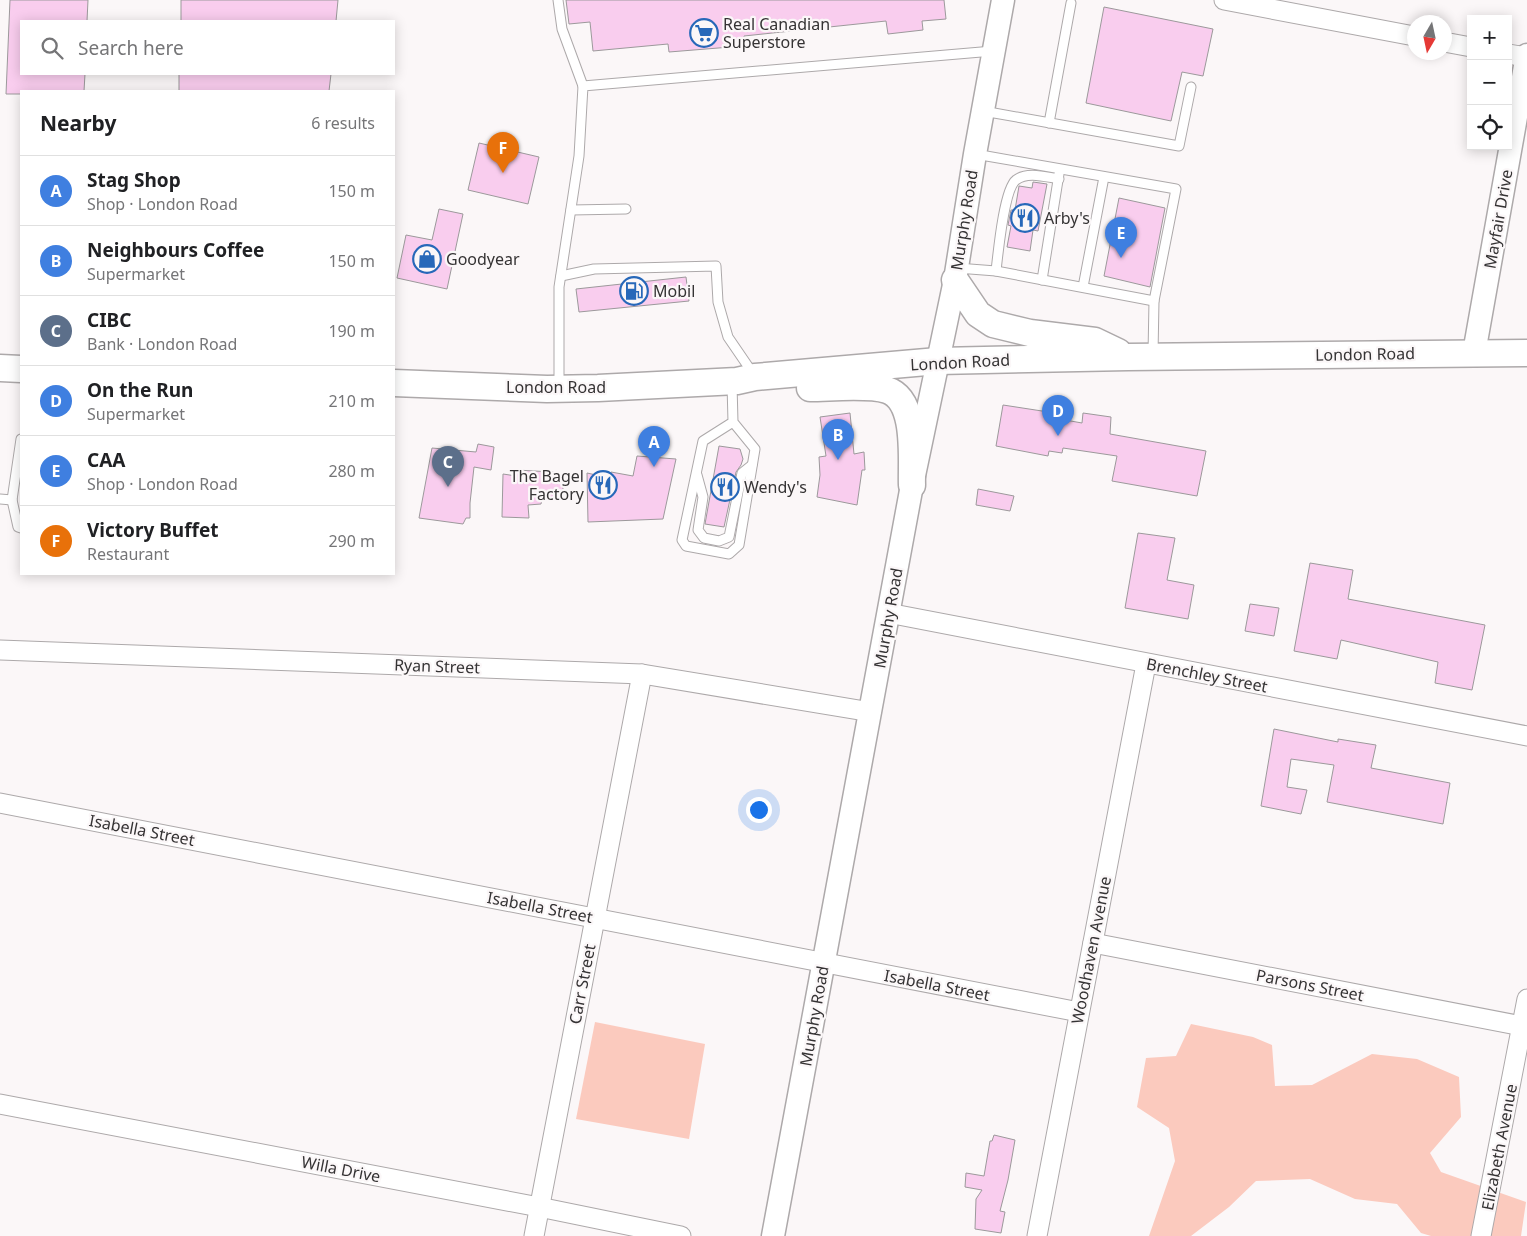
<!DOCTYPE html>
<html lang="en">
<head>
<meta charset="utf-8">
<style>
	:root { --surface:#fff; --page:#f6f6f6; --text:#202124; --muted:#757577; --line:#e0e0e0; --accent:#0b8043 }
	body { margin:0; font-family:"Noto Sans",sans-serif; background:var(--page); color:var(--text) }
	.controls { position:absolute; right:15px; top:15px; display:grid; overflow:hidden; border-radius:0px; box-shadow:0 2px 12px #0003 }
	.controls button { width:45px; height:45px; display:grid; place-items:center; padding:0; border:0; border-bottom:1px solid var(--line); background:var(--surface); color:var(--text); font:25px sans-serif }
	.compass { position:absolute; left:1407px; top:15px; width:45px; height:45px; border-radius:50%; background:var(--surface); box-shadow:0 2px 12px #0003; rotate:189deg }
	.you { position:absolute; left:758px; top:809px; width:18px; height:18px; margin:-12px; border:4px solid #fff; border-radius:50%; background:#1a73e8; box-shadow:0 0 0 8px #1a73e833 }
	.badge { display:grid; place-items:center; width:32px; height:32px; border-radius:50%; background:var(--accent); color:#fff; font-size:16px; font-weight:700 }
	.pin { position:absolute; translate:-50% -41px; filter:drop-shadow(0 1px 2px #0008) }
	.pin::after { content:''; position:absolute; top:26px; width:18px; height:15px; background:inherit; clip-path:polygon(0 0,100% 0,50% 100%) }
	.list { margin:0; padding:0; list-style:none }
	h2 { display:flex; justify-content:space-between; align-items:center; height:65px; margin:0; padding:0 20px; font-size:21px }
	h2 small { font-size:16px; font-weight:400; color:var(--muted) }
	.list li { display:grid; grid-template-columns:32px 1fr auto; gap:15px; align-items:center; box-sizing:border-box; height:70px; padding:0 20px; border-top:1px solid var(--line) }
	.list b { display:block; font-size:19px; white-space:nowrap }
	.list p { margin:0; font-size:16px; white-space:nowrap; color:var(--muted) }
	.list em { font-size:16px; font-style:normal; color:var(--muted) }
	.icon { flex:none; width:28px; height:28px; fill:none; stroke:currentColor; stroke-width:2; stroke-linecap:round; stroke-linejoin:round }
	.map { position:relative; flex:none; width:1527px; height:1236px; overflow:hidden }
	.search { position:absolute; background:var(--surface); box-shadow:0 2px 12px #0003; left:20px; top:20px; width:375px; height:55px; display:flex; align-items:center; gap:12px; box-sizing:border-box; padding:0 18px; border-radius:0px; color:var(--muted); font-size:19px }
	.panel { position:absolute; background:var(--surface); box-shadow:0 2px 12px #0003; left:20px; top:90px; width:375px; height:485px; border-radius:0px }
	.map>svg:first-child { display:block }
	.green { fill:#fbcabe }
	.building { fill:#f9cdee; stroke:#9c999b }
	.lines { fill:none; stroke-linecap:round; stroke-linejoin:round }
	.service-casing { stroke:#ada9aa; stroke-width:11 }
	.minor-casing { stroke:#ada9aa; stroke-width:21 }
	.tertiary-casing { stroke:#ada9aa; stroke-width:25 }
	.secondary-casing { stroke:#ada9aa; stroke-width:29 }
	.service { stroke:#fff; stroke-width:9 }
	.minor { stroke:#fff; stroke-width:19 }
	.tertiary { stroke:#fff; stroke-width:22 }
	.secondary { stroke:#fff; stroke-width:26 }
	.labels { text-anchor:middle; stroke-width:4.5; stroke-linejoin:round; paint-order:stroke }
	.poi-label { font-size:16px; fill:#353334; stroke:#fbf7f8; text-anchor:start }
	.street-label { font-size:16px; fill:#353334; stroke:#fbf7f8 }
</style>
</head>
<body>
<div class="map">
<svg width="1527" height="1236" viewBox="0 0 1527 1236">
	<rect width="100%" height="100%" fill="#fbf7f8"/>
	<g class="green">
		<polygon points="595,1022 705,1044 689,1139 576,1119"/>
		<polygon points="1191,1024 1253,1037 1272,1045 1275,1086 1312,1085 1372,1054 1417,1059 1459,1077 1461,1117 1430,1153 1441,1172 1526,1202 1521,1236 1431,1236 1421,1233 1397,1204 1355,1199 1310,1179 1256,1181 1229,1207 1191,1236 1149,1236 1175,1161 1169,1128 1137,1107 1146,1058 1176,1056"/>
	</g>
	<g class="building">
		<polygon points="10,0 88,0 87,21 21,21 21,74 85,74 84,91 21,91 21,94 6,94"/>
		<polygon points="181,0 338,0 336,21 181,21"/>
		<polygon points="566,0 944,0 946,19 922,21 923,30 888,34 886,21 744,36 743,46 669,52 668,44 593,51 590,22 569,24"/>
		<polygon points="1104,7 1213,29 1203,76 1182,72 1171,121 1086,103"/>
		<polygon points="179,74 331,74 329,91 179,91"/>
		<polygon points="479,143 539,157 528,204 468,190"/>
		<polygon points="1033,182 1047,184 1038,231 1033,230 1030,251 1007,247 1011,226 1008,225 1011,210 1015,210 1019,186 1032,188"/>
		<polygon points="1119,198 1165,208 1150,287 1104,276"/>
		<polygon points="439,209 463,214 447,289 397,278 406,235 432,240"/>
		<polygon points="686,277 689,301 579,312 576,289"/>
		<polygon points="1003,405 1055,413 1054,418 1082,423 1083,413 1111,417 1110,434 1206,451 1197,496 1112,481 1117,456 1063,448 1062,453 1049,451 1048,456 996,446"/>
		<polygon points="850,413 854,454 864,452 865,470 862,470 857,505 817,497 820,475 819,457 826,456 820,417"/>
		<polygon points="478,444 494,447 491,470 474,467 470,503 470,518 466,518 463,524 419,518 432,448 476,452"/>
		<polygon points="719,446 740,449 743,459 741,465 736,472 724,527 705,524"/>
		<polygon points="637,456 676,459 663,519 588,522 587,473 610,478 611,472 633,476"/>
		<polygon points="516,470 553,472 563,476 563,500 542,499 541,504 528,505 529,518 502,517 503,474 516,476"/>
		<polygon points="978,489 1014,496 1010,511 976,505"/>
		<polygon points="1138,533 1175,538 1167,580 1194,585 1188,619 1125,608"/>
		<polygon points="1310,563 1353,570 1348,599 1485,625 1472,690 1435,683 1438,662 1341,640 1337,659 1294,651"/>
		<polygon points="1250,604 1279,608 1274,636 1245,631"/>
		<polygon points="1274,729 1338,742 1338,739 1376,745 1371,768 1450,783 1443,824 1327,802 1334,765 1291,759 1287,787 1307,790 1301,814 1261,806"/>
		<polygon points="994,1135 1015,1140 1008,1180 1000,1211 1005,1212 1001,1233 975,1229 976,1199 982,1190 965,1187 966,1173 984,1176 990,1141 992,1141"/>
	</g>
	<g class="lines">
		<defs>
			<g id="service">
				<polyline points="558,0 562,29 583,86"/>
				<polyline points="983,111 1179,146 1191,87"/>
				<polyline points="1049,123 1071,3"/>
				<polyline points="975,154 1176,189 1154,301 1153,354"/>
				<polyline points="571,210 626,209"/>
				<polyline points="957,268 996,271 1154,301"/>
				<path d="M996 271C998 254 1004 189 1016 180 1027 171 1046 177 1059 179"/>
				<polyline points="561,276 594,269 716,266 718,302 728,337 754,375"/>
				<polyline points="1042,280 1059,174"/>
				<polyline points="1083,287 1104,177"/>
				<polyline points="732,384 733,422 755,449 739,545 729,554 686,546 682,540 703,441 733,422"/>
				<polyline points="559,388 559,287 579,156 583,86 993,51"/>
				<polyline points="697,475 703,497 698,530 704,538 719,541 729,537 742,473 752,465"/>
				<polyline points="0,499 12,500 21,439"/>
				<polyline points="12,500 18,527 21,528"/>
			</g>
			<g id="minor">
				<polyline points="1224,0 1414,36"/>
				<polyline points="1444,42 1471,47"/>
				<polyline points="1508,54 1527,57"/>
				<polyline points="888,613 1527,736"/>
				<polyline points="0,650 642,674 871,712"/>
				<polyline points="0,803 1079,1012"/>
				<polyline points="1093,943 1527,1027"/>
				<polyline points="0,1104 539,1207 681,1236"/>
				<polyline points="534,1236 642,674"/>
				<polyline points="1037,1236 1146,664"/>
				<polyline points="1481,1236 1527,999"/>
			</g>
			<g id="tertiary">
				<polyline points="1474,353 1527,55"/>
				<polyline points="773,1236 912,485 955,280 975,154 1003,0"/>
			</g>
			<g id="secondary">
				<polyline points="955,280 978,314 993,324 1030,333 1095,341 1118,352"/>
				<polyline points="0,368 21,369"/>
				<polyline points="394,383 547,389 598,388 737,381 755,377 938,361 1128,357 1527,353"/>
				<path d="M810 388C830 388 869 384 887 390 918 400 911 460 912 485"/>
			</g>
		</defs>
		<use href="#service" class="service-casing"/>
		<use href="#minor" class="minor-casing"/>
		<use href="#tertiary" class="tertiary-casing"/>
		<use href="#secondary" class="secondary-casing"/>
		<use href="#service" class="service"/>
		<use href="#minor" class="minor"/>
		<use href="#tertiary" class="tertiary"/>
		<use href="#secondary" class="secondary"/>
	</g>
	<defs>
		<symbol id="supermarket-ring" viewBox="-11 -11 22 22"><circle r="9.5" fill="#fbf7f8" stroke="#2768b9" stroke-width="1.5"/><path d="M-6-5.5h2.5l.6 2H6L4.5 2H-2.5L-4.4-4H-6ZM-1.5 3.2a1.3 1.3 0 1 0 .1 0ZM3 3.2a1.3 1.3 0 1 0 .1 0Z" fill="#2768b9"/></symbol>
		<symbol id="restaurant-ring" viewBox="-11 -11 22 22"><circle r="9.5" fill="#fbf7f8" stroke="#2768b9" stroke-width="1.5"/><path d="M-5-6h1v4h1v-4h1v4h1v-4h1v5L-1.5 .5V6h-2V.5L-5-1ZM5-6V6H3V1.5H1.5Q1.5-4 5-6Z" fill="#2768b9"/></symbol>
		<symbol id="shop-ring" viewBox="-11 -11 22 22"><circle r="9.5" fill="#fbf7f8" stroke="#2768b9" stroke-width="1.5"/><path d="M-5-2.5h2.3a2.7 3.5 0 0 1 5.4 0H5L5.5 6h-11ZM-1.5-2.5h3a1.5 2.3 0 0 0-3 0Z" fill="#2768b9"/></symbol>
		<symbol id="fuel-ring" viewBox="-11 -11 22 22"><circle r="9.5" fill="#fbf7f8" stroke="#2768b9" stroke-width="1.5"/><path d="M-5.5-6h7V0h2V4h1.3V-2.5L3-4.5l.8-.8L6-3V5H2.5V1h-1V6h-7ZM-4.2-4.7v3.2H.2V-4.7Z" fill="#2768b9"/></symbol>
	</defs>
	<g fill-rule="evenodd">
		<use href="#supermarket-ring" x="688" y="17" width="32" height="32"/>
		<use href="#restaurant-ring" x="1009" y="202" width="32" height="32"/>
		<use href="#shop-ring" x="411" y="243" width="32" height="32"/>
		<use href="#fuel-ring" x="618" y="275" width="32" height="32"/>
		<use href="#restaurant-ring" x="587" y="469" width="32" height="32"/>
		<use href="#restaurant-ring" x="709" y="471" width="32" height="32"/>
	</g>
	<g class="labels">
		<g class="poi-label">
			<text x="723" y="30">Real Canadian<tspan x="723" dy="18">Superstore</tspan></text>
			<text x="1044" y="224">Arby's</text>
			<text x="446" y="265">Goodyear</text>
			<text x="653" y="297">Mobil</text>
			<text x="584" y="482" text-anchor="end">The Bagel<tspan x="584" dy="18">Factory</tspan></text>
			<text x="744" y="493">Wendy's</text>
		</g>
		<g class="street-label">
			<text transform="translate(1498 219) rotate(-80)" y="6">Mayfair Drive</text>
			<text transform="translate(964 220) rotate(-81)" y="6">Murphy Road</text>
			<text transform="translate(1365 354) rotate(-1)" y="6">London Road</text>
			<text transform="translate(960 362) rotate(-3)" y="6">London Road</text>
			<text x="556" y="393">London Road</text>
			<text transform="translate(888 618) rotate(-80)" y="6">Murphy Road</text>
			<text transform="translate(437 666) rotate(2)" y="6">Ryan Street</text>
			<text transform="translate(1207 675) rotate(11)" y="6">Brenchley Street</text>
			<text transform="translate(142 830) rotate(11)" y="6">Isabella Street</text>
			<text transform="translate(540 907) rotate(11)" y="6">Isabella Street</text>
			<text transform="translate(1091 950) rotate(-79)" y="6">Woodhaven Avenue</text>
			<text transform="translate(582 984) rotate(-79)" y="6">Carr Street</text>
			<text transform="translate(937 985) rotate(11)" y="6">Isabella Street</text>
			<text transform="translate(1310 985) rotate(11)" y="6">Parsons Street</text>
			<text transform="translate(814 1016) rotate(-80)" y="6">Murphy Road</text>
			<text transform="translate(1499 1147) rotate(-79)" y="6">Elizabeth Avenue</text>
			<text transform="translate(341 1169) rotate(11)" y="6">Willa Drive</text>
		</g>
	</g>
</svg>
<div class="controls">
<button>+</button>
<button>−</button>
<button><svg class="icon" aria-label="locate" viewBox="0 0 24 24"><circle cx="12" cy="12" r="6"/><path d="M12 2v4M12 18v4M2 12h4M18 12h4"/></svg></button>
</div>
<svg class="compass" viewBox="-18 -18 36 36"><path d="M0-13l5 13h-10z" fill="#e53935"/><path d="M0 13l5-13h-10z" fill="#757577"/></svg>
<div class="you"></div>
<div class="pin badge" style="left:654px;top:467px;background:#3f7fe0">A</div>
<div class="pin badge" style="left:838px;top:460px;background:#3f7fe0">B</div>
<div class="pin badge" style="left:448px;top:487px;background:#5c6f8a">C</div>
<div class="pin badge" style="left:1058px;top:436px;background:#3f7fe0">D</div>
<div class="pin badge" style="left:1121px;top:258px;background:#3f7fe0">E</div>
<div class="pin badge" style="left:503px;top:173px;background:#e8710a">F</div>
<div class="search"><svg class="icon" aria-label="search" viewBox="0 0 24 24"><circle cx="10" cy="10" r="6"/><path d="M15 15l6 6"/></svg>Search here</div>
<section class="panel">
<h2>Nearby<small>6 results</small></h2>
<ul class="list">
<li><span class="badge" style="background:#3f7fe0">A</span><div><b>Stag Shop</b><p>Shop · London Road</p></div><em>150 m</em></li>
<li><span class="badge" style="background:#3f7fe0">B</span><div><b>Neighbours Coffee</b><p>Supermarket</p></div><em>150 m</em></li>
<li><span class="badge" style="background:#5c6f8a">C</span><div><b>CIBC</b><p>Bank · London Road</p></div><em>190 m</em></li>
<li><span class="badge" style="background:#3f7fe0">D</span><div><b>On the Run</b><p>Supermarket</p></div><em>210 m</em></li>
<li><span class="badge" style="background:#3f7fe0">E</span><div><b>CAA</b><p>Shop · London Road</p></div><em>280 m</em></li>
<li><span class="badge" style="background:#e8710a">F</span><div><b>Victory Buffet</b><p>Restaurant</p></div><em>290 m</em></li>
</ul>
</section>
</div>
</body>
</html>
